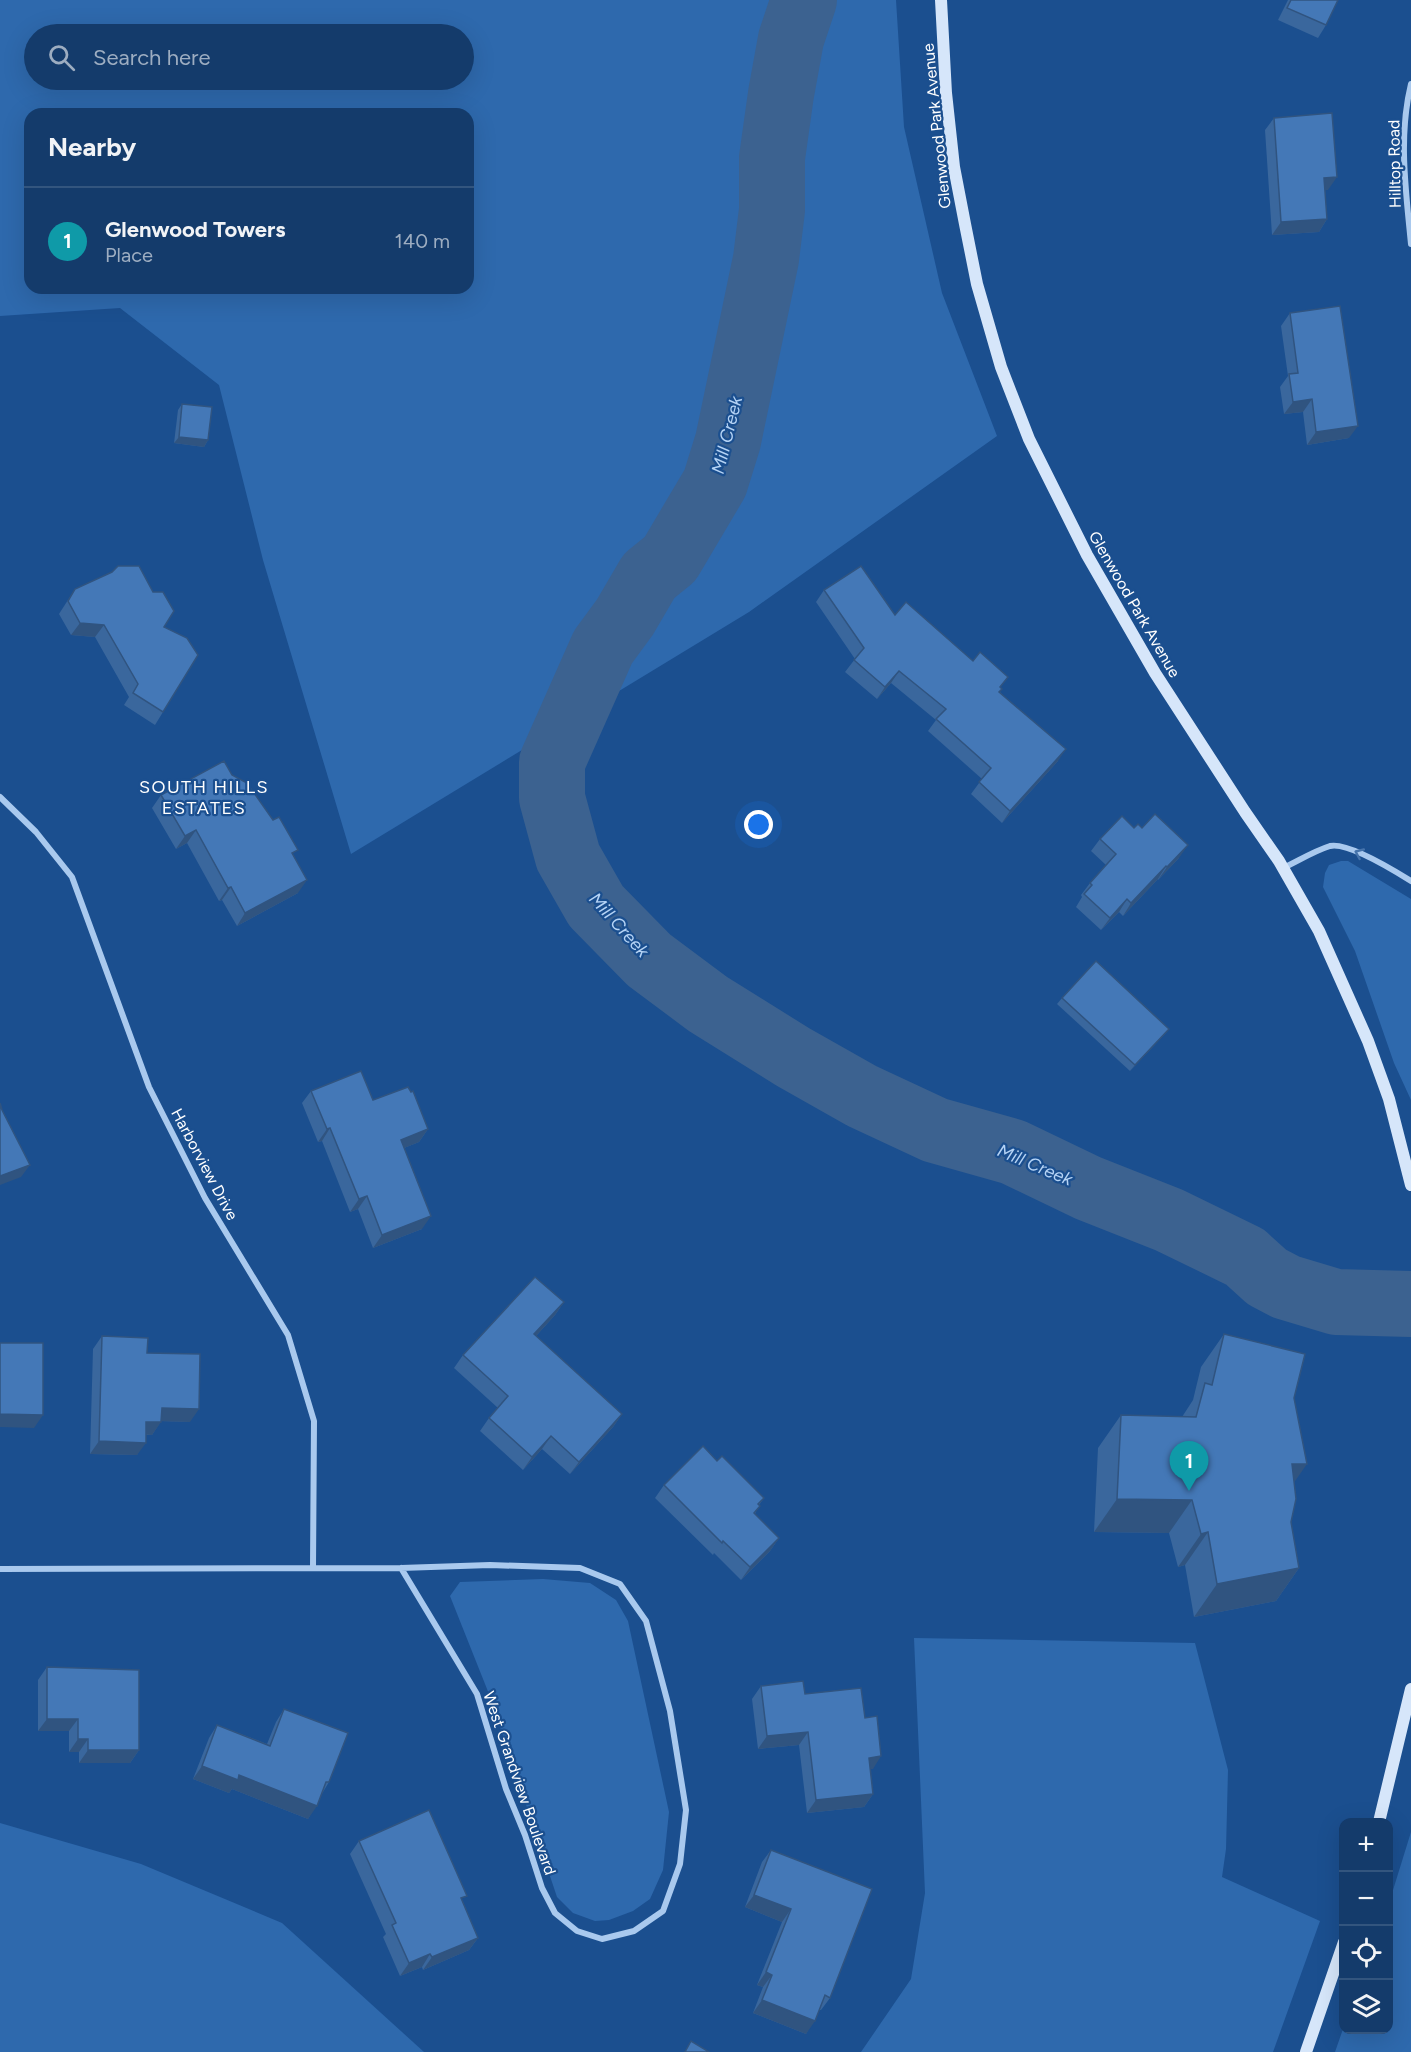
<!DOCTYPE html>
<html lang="en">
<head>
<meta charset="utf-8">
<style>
	:root { --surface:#143b6b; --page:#1d4271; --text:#f1f3f6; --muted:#9dadc1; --line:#33557e; --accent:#bca0f2 }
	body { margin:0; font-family:Figtree,sans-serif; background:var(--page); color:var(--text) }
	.controls { position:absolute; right:18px; bottom:18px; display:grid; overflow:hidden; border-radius:12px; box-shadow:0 6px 24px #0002 }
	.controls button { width:54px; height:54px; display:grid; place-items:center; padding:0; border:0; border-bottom:2px solid var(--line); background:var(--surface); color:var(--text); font:30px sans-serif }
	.you { position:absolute; left:759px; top:825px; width:21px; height:21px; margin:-15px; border:4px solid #fff; border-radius:50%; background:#1a73e8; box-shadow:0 0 0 9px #1a73e833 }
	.badge { display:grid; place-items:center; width:39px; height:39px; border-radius:50%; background:var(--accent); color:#fff; font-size:20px; font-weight:700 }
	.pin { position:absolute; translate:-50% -50px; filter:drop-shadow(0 2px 3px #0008) }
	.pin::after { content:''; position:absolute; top:32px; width:21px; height:18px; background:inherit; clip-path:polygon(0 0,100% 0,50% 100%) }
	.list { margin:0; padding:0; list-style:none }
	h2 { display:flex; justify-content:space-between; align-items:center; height:78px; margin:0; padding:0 24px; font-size:26px }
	h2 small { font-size:20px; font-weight:400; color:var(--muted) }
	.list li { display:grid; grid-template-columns:39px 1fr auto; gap:18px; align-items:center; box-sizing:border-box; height:108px; padding:0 24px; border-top:2px solid var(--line) }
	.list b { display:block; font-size:22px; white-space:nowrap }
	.list p { margin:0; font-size:20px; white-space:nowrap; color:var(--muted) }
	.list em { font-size:20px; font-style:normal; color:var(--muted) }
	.icon { flex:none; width:33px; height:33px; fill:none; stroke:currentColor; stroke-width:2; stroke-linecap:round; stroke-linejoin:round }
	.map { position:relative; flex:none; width:1411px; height:2052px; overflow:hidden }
	.search { position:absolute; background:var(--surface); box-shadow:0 6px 24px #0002; left:24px; top:24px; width:450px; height:66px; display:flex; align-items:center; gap:15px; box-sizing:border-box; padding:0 21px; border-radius:33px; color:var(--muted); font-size:22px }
	.panel { position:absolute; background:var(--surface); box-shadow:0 6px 24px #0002; left:24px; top:108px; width:450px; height:186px; border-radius:18px }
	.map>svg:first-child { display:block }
	.green { fill:#2e69ad; fill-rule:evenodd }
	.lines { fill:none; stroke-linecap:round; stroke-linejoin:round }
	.river { stroke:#3c6290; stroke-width:66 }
	.minor { stroke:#a9c9ee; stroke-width:6 }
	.secondary { stroke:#d6e6fa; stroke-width:12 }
	.wall { fill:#3a679d }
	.shaded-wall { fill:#305480 }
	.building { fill:#4478b7; stroke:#305480; stroke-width:1.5 }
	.oneway { stroke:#4674ac }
	.labels { text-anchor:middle; stroke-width:4.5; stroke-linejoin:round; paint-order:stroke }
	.street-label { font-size:16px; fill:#fff; stroke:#1b4f8f }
	.water-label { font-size:18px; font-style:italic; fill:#b5d3f5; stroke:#1b4f8f }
	.neighbourhood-label { font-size:18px; letter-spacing:1.5px; fill:#fff; stroke:#1b4f8f }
</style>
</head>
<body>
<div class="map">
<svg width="1411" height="2052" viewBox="0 0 1411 2052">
	<rect width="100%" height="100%" fill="#1b4f8f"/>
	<g class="green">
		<path d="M0 0H896L904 127 942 293 997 436 749 612 351 854 263 560 219 385 120 308 0 316ZM464 34V80H34V34ZM30 114H468V288H30Z"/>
		<polygon points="1341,861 1348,861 1411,899 1411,1100 1394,1063 1355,951 1323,887 1325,873 1329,865"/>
		<polygon points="543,1579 590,1583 616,1600 628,1621 669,1812 663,1870 650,1899 633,1911 609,1920 595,1921 573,1913 557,1897 489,1694 450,1596 460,1582"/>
		<polygon points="914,1638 1195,1643 1228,1770 1226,1849 1222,1877 1320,1921 1273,2052 861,2052 911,1979 925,1893"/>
		<polygon points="0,1823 141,1864 282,1923 424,2052 0,2052"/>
		<polygon points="1411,1832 1411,2052 1335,2052 1343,2029 1388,2030 1389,1903"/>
	</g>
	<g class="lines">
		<polyline class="river" points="804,0 791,39 781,94 772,158 772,210 766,259 728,441 715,483 670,559 649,576 625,617 603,647 552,762 552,798 568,857 596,906 649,960 708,1004 793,1057 862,1096 935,1130 1013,1152 1088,1188 1169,1220 1245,1257 1267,1277 1286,1287 1336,1302 1411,1304"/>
		<g class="minor">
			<path d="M1411 84C1398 137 1406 191 1411 244"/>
			<polyline points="0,797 36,832 72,877 149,1087 205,1198 288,1335 314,1421 313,1567"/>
			<path d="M1283 868C1298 861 1314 851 1330 846 1348 842 1395 871 1411 881"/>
			<polyline points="0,1569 401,1568 490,1565 580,1568 620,1584 646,1621 670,1711 686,1810 680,1864 663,1911 634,1931 602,1939 577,1931 555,1913 542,1888 525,1835 506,1789 477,1694 401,1568"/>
		</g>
		<g class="secondary">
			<polyline points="941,0 946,93 954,167 965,224 977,284 1001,367 1029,439 1087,555 1155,673 1245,812 1279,861 1319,931 1368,1041 1389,1099 1411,1185"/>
			<polyline points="1379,1822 1411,1689"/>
			<polyline points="1306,2052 1344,1942"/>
		</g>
	</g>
	<g class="wall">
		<polygon points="1288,0 1338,0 1326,25 1318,38 1278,20"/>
		<polygon points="1274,118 1328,190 1325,190 1327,219 1319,232 1272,235 1265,130"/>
		<polygon points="1290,313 1349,438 1307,445 1303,412 1284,414 1280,387 1288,376 1281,326"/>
		<polygon points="182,404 208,440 204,447 174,443 178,410"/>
		<polygon points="75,589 164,627 163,712 155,725 124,705 129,697 95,637 71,635 59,614"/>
		<polygon points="824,590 895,615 1001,688 1000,692 1058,761 1002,823 971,794 982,779 928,731 936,720 891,683 877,699 845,672 855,659 816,602"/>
		<polygon points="232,775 294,856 298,893 237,926 222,900 219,901 187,843 176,849 152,808 161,795"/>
		<polygon points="1134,828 1179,858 1158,880 1158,879 1123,916 1119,912 1101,930 1076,907 1082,897 1081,895 1090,883 1106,865 1091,851 1100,839"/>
		<polygon points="1062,998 1169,1029 1164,1035 1130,1071 1057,1004"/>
		<polygon points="311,1091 373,1100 428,1129 419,1142 404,1148 422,1229 373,1248 358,1209 350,1212 322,1141 318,1142 302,1103"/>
		<polygon points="564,1302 555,1315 536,1336 622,1414 613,1427 570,1474 542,1449 523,1470 480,1431 489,1418 498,1408 454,1368 463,1355"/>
		<polygon points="1224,1334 1294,1398 1294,1482 1291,1522 1299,1568 1276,1601 1194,1617 1185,1565 1178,1567 1169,1533 1094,1532 1098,1448 1121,1415 1182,1417 1193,1400 1201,1367"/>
		<polygon points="102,1336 147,1353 190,1422 161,1421 152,1435 146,1435 137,1455 90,1454 93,1349"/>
		<polygon points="717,1461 764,1498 759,1505 755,1514 779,1538 770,1551 741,1580 714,1553 713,1555 655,1498 664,1485"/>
		<polygon points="47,1667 139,1750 130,1763 79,1763 79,1752 69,1752 69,1731 38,1731 38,1680"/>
		<polygon points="761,1686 805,1694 865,1718 873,1769 870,1769 873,1794 864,1807 807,1813 799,1745 758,1749 752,1699"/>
		<polygon points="284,1709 329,1782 323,1792 308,1819 232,1789 229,1793 193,1779 209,1738 217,1725 267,1744 276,1722"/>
		<polygon points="359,1841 463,1902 478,1938 469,1950 423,1970 422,1967 400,1976 383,1937 386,1934 350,1854"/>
		<polygon points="771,1850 830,1998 821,2010 819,2010 806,2034 753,2013 763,1987 757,1985 782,1922 745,1907 762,1862"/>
	</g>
	<g class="shaded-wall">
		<polygon points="1337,177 1328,190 1315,191 1324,178"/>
		<polygon points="1327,219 1319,232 1272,235 1281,222"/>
		<polygon points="1312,399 1303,412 1284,414 1293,402"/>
		<polygon points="1358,426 1349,438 1307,445 1316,432"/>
		<polygon points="179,437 208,440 204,447 174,443"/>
		<polygon points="80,623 104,625 95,637 71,635"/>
		<polygon points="899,671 891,683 877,699 885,687"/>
		<polygon points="1066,749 1058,761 1002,823 1010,811"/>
		<polygon points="196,830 187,843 176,849 185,836"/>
		<polygon points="1188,845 1179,858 1158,880 1167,867"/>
		<polygon points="1166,866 1158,879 1123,916 1131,903"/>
		<polygon points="307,880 298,893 237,926 245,913"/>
		<polygon points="231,887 222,900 219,901 228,888"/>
		<polygon points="1127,899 1119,912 1101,930 1110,918"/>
		<polygon points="1169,1029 1164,1035 1130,1071 1135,1065"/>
		<polygon points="330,1128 322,1141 318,1142 327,1129"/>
		<polygon points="428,1129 419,1142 392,1153 401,1140"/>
		<polygon points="30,1165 21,1177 0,1185 0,1176"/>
		<polygon points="367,1196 358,1209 350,1212 359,1199"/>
		<polygon points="431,1216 422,1229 373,1248 382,1235"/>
		<polygon points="564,1302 555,1315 526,1347 534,1334"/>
		<polygon points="162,1408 199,1409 190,1422 153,1421"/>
		<polygon points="0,1414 43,1415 34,1428 0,1427"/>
		<polygon points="622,1414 613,1427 570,1474 579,1462"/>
		<polygon points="146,1422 161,1422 152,1435 137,1434"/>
		<polygon points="551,1436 542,1449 523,1470 532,1457"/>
		<polygon points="99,1441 146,1443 137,1455 90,1454"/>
		<polygon points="1292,1464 1307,1464 1284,1497"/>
		<polygon points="1117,1499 1192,1500 1169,1533 1094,1532"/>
		<polygon points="1208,1532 1185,1565 1178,1567 1201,1534"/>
		<polygon points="779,1538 770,1551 741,1580 750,1567"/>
		<polygon points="1299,1568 1276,1601 1194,1617 1217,1584"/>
		<polygon points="47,1719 78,1719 69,1731 38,1731"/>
		<polygon points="808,1732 799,1745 758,1749 767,1736"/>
		<polygon points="78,1739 88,1739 79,1752 69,1752"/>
		<polygon points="88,1750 139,1750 130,1763 79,1763"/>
		<polygon points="881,1756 873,1769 860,1771 869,1758"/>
		<polygon points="202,1766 239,1775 317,1806 308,1819 232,1789 229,1793 193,1779"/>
		<polygon points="873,1794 864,1807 807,1813 816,1800"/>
		<polygon points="754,1895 791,1909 782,1922 745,1907"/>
		<polygon points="478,1938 469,1950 423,1970 432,1957"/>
		<polygon points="430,1954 422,1967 400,1976 409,1963"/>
		<polygon points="766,1972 772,1975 763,1987 757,1985"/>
		<polygon points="762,2000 815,2021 806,2034 753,2013"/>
	</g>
	<g class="building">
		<polygon points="1291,0 1338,0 1326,25 1287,8"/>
		<polygon points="1332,113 1337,177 1324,178 1327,219 1281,222 1274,118"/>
		<polygon points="1340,306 1358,426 1316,432 1312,399 1293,402 1289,374 1298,373 1290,313"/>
		<polygon points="182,404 212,407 208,440 179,437"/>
		<polygon points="118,566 139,566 153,592 163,592 174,611 164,627 187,638 198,655 163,712 133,693 138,684 104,625 80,623 68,601 75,589 112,572"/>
		<polygon points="861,566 895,615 906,602 973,661 980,652 1008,677 1000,687 1002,689 999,692 1066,749 1010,811 979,782 991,768 936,719 946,709 899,671 885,687 854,660 864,648 824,590"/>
		<polygon points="224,761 232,775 247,783 273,820 279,817 298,850 292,853 307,880 245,913 231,887 228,888 196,830 185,836 161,795"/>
		<polygon points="1155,814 1188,845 1167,867 1166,866 1131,903 1127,899 1110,918 1084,894 1092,885 1090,883 1116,854 1100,839 1122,816 1134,828 1138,824 1142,828"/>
		<polygon points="1096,961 1169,1029 1135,1065 1062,998"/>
		<polygon points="361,1071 373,1100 408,1087 411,1092 413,1091 428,1129 401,1140 431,1216 382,1235 367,1196 359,1199 330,1128 327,1129 311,1091"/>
		<polygon points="0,1103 2,1110 30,1165 0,1176"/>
		<polygon points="535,1277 564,1302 534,1334 622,1414 579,1462 551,1436 532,1457 489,1418 508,1396 463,1355"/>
		<polygon points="1224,1334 1305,1354 1294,1398 1307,1464 1292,1464 1296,1499 1291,1522 1299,1568 1217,1584 1208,1532 1201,1534 1192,1500 1117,1499 1121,1415 1196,1417 1205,1383 1212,1385"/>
		<polygon points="102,1336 148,1338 147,1353 200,1354 199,1409 162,1408 161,1422 146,1422 146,1443 99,1441"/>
		<polygon points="0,1343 43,1343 43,1415 0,1414"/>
		<polygon points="703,1446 717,1461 722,1456 764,1498 758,1504 760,1506 754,1513 779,1538 750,1567 723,1541 722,1543 664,1485"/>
		<polygon points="47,1667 139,1670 139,1750 88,1750 88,1739 78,1739 78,1719 47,1719"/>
		<polygon points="803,1681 805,1694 861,1688 865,1718 877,1716 881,1756 869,1758 873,1794 816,1800 808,1732 767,1736 761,1686"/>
		<polygon points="284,1709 348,1733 329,1782 326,1782 317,1806 239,1775 238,1780 202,1766 217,1725 270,1746"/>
		<polygon points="429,1810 467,1896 461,1898 478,1938 432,1957 430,1954 409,1963 392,1925 396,1923 359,1841"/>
		<polygon points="771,1850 872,1889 830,1998 825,1995 815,2021 762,2000 772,1975 766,1972 791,1909 754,1895"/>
		<polygon points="691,2041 709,2052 685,2052"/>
	</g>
	<defs><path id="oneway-chevron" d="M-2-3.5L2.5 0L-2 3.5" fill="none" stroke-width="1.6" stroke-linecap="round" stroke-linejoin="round" transform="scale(1.5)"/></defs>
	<use class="oneway" href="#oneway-chevron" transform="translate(1359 853) rotate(-156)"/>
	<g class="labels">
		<g class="street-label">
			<text transform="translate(936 126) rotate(-96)" y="6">Glenwood Park Avenue</text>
			<text transform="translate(1394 164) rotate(-91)" y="6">Hilltop Road</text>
			<text transform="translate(1135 604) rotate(60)" y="6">Glenwood Park Avenue</text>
			<text transform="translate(205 1164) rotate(62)" y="6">Harborview Drive</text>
			<text transform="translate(520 1783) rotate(71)" y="6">West Grandview Boulevard</text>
		</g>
		<g class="water-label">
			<text transform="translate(727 435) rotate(-76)" y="6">Mill Creek</text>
			<text transform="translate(619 925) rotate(48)" y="6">Mill Creek</text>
			<text transform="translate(1035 1165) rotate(23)" y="6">Mill Creek</text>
		</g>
		<g class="neighbourhood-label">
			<text x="204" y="793">SOUTH HILLS<tspan x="204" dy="21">ESTATES</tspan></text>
		</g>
	</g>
</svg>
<div class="controls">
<button>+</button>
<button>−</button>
<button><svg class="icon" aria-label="locate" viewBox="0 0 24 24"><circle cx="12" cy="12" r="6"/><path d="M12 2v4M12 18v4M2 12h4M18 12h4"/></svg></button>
<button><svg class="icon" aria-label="layers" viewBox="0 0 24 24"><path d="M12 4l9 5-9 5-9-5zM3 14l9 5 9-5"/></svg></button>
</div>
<div class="you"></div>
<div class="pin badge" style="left:1189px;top:1491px;background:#0f9aa8">1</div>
<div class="search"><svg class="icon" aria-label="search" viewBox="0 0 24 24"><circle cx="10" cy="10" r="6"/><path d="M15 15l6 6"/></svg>Search here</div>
<section class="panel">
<h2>Nearby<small></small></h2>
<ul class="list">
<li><span class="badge" style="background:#0f9aa8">1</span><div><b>Glenwood Towers</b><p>Place</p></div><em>140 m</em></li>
</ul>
</section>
</div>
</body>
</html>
